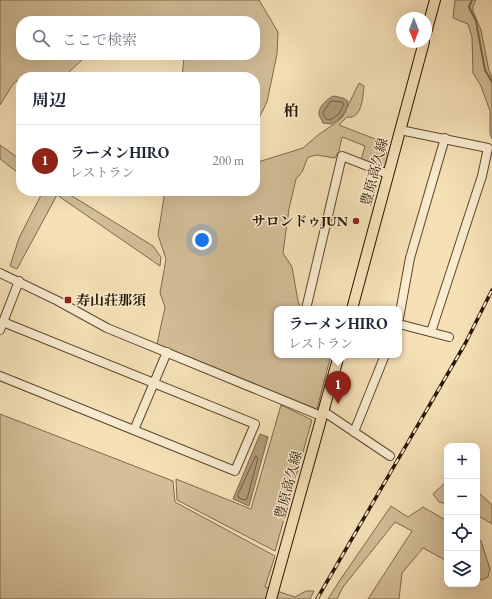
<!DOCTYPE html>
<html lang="ja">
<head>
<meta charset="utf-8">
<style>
	:root { --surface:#fff; --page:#f2f2f3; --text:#1f2937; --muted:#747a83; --line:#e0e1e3; --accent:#8f2418 }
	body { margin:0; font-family:"EB Garamond","Noto Serif JP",serif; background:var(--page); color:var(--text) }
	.controls { position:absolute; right:12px; bottom:12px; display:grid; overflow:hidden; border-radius:8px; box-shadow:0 4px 16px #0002 }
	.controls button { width:36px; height:36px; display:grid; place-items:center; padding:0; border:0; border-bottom:1px solid var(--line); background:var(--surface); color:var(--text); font:20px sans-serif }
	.compass { position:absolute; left:396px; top:12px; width:36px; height:36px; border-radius:50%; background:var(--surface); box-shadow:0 4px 16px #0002; rotate:179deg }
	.you { position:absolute; left:202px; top:240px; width:14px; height:14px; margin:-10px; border:3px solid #fff; border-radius:50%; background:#1a73e8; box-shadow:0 0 0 6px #1a73e833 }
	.badge { display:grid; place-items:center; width:26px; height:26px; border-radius:50%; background:var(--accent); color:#fff; font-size:13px; font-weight:700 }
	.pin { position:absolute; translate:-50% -33px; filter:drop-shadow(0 1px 2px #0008) }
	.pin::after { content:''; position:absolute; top:21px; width:14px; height:12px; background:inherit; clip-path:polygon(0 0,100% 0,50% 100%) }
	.popup { position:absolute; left:274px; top:306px; width:128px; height:52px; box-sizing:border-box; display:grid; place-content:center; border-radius:8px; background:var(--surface); filter:drop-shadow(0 1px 3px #0005); font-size:13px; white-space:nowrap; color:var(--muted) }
	.popup b { font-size:15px; color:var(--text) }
	.popup::after { content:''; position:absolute; left:50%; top:100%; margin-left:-8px; border:8px solid transparent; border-top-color:var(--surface) }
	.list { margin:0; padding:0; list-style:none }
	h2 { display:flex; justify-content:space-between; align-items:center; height:52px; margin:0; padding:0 16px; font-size:17px }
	h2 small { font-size:13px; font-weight:400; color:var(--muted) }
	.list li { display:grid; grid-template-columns:26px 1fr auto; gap:12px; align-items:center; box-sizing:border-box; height:72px; padding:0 16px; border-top:1px solid var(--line) }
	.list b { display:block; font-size:15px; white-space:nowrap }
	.list p { margin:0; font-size:13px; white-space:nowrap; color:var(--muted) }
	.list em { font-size:13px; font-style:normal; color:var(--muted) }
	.icon { flex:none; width:22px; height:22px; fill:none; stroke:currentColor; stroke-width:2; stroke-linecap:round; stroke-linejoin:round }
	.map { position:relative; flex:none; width:492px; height:599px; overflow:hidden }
	.search { position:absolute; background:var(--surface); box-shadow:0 4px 16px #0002; left:16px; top:16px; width:244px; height:44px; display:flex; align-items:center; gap:10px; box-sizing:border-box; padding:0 14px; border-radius:16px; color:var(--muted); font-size:15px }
	.panel { position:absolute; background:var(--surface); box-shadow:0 4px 16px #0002; left:16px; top:72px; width:244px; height:124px; border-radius:16px }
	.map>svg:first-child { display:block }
	.green { fill:#d3be98; stroke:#7e694c }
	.water { fill:#b19b79; stroke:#7b6549 }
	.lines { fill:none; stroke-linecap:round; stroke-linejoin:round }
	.shore { stroke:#6e583d; stroke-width:1 }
	.stream { stroke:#7b6549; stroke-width:2 }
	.minor-casing { stroke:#5d472e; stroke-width:10 }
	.major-casing { stroke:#2a1401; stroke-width:12 }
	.minor { stroke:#f9ecd0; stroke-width:8 }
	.major { stroke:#f6e1b7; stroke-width:10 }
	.rail-casing { stroke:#2a1401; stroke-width:3.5 }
	.rail { stroke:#f9ecd0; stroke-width:2; stroke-dasharray:6; stroke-linecap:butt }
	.poi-dot { fill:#8f2418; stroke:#f9ecd0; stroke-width:1.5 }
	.labels { text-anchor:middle; stroke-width:3; stroke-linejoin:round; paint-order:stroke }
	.street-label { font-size:14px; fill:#2a1401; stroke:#f9ecd0 }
	.poi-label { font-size:14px; font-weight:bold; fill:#2a1401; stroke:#f9ecd0; text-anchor:end }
	.neighbourhood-label { font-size:15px; font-weight:bold; fill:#2a1401; stroke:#f9ecd0 }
</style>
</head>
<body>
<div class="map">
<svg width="492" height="599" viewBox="0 0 492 599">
	<rect width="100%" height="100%" fill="#f6e1b7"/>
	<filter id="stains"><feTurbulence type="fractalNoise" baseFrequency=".005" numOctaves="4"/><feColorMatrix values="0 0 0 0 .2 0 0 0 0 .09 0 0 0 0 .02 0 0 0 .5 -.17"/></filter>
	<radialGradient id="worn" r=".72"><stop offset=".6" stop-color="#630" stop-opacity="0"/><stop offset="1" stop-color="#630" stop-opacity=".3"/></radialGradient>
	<g class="green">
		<polygon points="0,0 259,0 278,32 277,54 267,102 255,126 255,77 182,77 184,58 182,55 255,55 255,21 155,21 153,19 145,21 21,21 21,55 87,55 65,76 25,75 21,77 21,78 13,84 0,105"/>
		<polygon points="455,0 476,0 473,6 473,11 481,30 489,71 492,77 492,139 490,134 490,111 481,86 473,73 472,37 468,24 453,18"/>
		<path d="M359 83 364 86C363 96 362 120 347 117L339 125 383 142 388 158 385 169 361 160 365 146 342 137 339 151 335 158 317 155 308 157 302 172 296 179 289 209 283 253 292 267 298 301 301 309H277V355H331L317 409 157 344 165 307 160 293 166 259 158 235 165 191H255V156L258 162 303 148 318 135 337 122 343 116Z"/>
		<polygon points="0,145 21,160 21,175 0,159"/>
		<polygon points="37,191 64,191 153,246 161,257 160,266 57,195 17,269 10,266 19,238 41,195"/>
		<polygon points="281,405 312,420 275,551 177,500 176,479 251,509"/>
		<polygon points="0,414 173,481 175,502 275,556 265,587 295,597 306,591 314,591 310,599 0,599"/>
		<polygon points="447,481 447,504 439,502 433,494"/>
		<polygon points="477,491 492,505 492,524 477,515"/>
		<polygon points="391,506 408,517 423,507 447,521 447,561 423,548 402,573 399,599 368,599 412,531 395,522 343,587 337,599 328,599 340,580"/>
		<polygon points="477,538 481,541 490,569 488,577 482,580 477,578"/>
	</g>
	<g class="water">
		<path d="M334 96 343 98 348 101C348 111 340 120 331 124L323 123C322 120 319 117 319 113 319 106 328 98 334 96Z"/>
		<polygon points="260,434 268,437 249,506 233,499"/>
	</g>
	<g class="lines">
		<g class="shore">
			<polygon points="331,101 342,102 344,104 339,114 330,120 326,119 323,113"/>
			<polygon points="256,456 258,458 247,499 245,500 239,498 238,495"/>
		</g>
		<polyline class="stream" points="472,0 469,7 476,21 485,70 492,82"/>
		<defs>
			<g id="minor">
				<polyline points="400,130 488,148 482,176 431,332"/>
				<polyline points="0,273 58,301 107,328 321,416"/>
				<polyline points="306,309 342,156 388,174"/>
				<polyline points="399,318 410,258 445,138"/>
				<polyline points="399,324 449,337"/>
				<polyline points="0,330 19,281"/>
				<polyline points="0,376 235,471 255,424 3,322"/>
				<polyline points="323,411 390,456"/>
				<polyline points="134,430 167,352"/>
				<polyline points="354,432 385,355"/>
			</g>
			<g id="major">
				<polyline points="426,33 435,0"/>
				<polyline points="352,309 424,42"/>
				<polyline points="271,599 339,355"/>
			</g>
		</defs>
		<use href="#minor" class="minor-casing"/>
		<use href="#major" class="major-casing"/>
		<use href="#minor" class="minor"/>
		<use href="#major" class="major"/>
		<defs>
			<polyline id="rail" points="317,599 465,344 492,290"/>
		</defs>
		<use href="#rail" class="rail-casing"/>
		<use href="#rail" class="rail"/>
	</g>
	<g class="poi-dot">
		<circle cx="356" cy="221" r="4"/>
		<rect x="64" y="296" width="8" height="8" rx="2"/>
	</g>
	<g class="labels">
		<g class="street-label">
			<text transform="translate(374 172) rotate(-75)" y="5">豊原高久線</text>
			<text transform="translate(288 485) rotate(-75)" y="5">豊原高久線</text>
		</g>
		<g class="poi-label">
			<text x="348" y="226">サロンドゥJUN</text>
			<text x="76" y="305" text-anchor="start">寿山荘那須</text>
		</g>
		<g class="neighbourhood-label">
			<text x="291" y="116">柏</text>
		</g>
	</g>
	<rect width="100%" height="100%" filter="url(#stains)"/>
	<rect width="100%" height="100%" fill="url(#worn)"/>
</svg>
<div class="controls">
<button>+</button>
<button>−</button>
<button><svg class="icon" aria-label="locate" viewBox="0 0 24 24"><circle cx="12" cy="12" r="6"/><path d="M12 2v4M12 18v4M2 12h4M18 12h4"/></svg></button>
<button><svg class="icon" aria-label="layers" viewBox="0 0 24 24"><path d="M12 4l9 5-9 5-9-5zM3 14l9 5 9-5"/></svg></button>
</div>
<svg class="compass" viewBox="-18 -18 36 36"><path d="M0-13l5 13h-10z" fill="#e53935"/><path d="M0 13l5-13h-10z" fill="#747a83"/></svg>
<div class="you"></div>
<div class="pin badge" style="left:338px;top:404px">1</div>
<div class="popup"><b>ラーメンHIRO</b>レストラン</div>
<div class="search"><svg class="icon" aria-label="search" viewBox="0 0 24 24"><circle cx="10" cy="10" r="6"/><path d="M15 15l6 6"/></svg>ここで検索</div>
<section class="panel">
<h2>周辺<small></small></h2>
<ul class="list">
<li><span class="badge">1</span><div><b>ラーメンHIRO</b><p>レストラン</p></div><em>200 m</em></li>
</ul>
</section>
</div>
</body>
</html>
